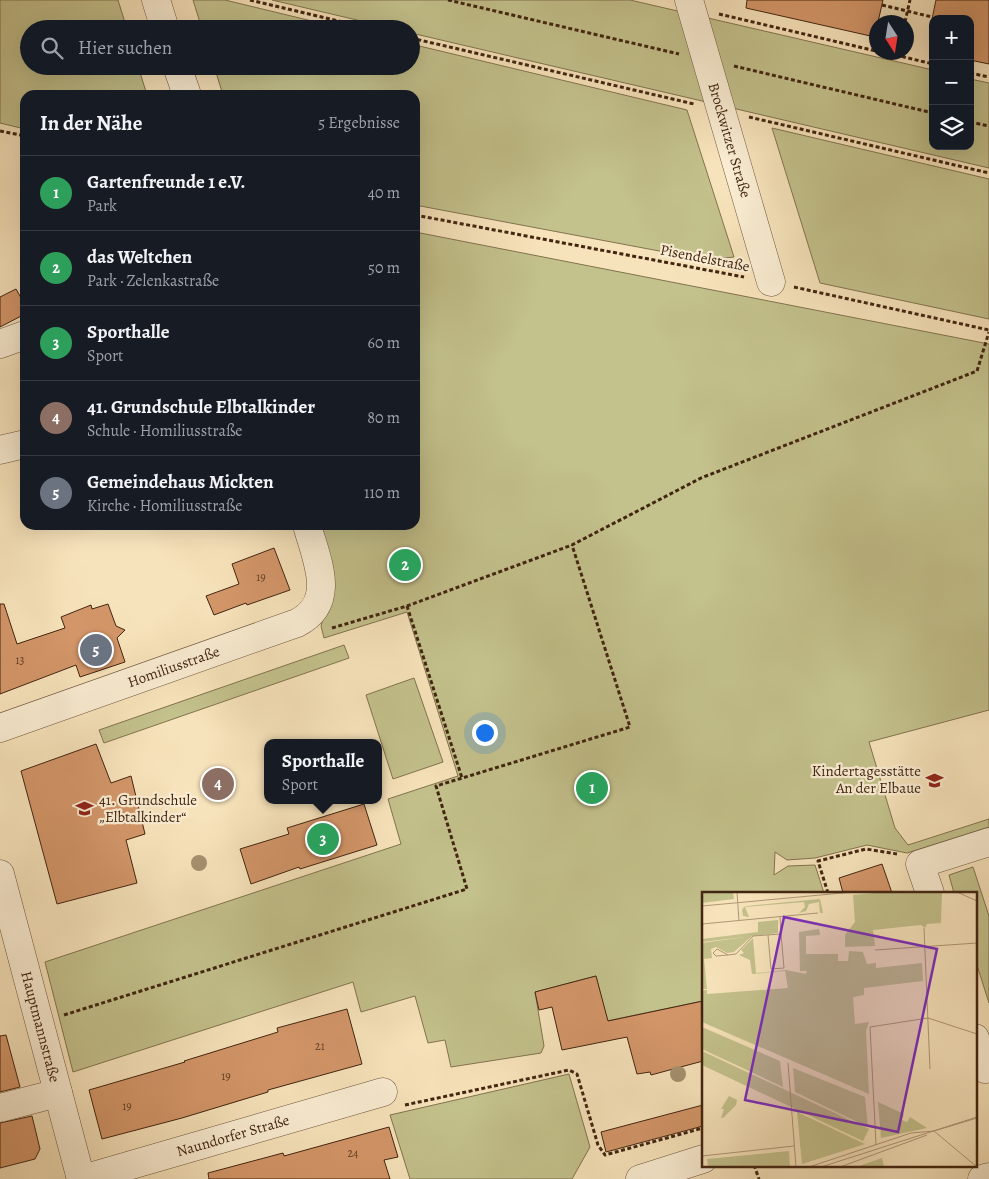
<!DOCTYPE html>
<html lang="de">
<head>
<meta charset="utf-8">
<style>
	:root { --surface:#171b24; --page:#242831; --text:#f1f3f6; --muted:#9ea1a6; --line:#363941; --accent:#7c3aed }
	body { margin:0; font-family:Alegreya,serif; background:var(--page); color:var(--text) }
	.controls { position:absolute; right:15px; top:15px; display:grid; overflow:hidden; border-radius:10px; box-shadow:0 5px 20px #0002 }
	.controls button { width:45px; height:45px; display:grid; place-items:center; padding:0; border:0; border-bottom:1px solid var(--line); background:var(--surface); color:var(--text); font:25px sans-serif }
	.compass { position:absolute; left:869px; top:15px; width:45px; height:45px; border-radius:50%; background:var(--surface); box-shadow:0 5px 20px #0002; rotate:168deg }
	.you { position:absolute; left:484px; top:732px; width:18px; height:18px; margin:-12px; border:4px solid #fff; border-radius:50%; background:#1a73e8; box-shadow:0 0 0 8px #1a73e833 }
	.badge { display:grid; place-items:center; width:32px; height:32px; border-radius:50%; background:var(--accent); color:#fff; font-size:16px; font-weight:700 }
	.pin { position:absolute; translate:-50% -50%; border:2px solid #fff; box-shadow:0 1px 5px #0006 }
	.popup { position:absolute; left:264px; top:739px; width:118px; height:65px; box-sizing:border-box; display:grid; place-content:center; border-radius:10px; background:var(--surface); filter:drop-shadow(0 1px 4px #0005); font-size:16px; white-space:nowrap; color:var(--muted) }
	.popup b { font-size:19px; color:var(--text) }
	.popup::after { content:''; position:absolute; left:50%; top:100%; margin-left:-10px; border:10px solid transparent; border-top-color:var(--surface) }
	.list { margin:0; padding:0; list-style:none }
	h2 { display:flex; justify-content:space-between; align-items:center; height:65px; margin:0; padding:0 20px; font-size:21px }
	h2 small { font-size:16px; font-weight:400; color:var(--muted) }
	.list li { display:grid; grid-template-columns:32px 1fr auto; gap:15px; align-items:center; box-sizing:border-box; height:75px; padding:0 20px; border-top:1px solid var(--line) }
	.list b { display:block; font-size:19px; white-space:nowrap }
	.list p { margin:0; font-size:16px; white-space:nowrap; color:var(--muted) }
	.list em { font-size:16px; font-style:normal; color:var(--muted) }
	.icon { flex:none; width:28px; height:28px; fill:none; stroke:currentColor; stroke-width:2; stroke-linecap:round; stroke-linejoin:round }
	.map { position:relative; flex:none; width:989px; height:1179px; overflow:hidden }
	.search { position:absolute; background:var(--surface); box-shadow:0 5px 20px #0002; left:20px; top:20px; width:400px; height:55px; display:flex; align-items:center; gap:12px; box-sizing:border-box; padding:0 18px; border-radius:28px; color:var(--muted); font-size:19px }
	.panel { position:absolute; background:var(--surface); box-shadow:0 5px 20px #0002; left:20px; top:90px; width:400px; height:440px; border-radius:15px }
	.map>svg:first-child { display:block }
	.green { fill:#c3c18c; stroke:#82734e }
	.building { fill:#d39669; stroke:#422511 }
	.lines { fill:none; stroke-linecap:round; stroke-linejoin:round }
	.minor-casing { stroke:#6f543c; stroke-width:29 }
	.path { stroke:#422511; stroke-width:3; stroke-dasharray:4 2.5; stroke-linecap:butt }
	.minor { stroke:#faedd3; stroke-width:28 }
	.tree { fill:#a5906f }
	.labels { text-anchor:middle; stroke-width:4.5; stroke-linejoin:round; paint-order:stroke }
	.number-label { font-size:12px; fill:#664127 }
	.street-label { font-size:15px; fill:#422511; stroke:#faedd3 }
	.poi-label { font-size:15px; fill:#422511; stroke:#faedd3; text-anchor:end }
	.inset-road { fill:none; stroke:#af9777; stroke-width:1 }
	.view { fill:#7b2cbf; fill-opacity:0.15; stroke:#7b2cbf; stroke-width:2.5 }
	.inset-edge { fill:none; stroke:#422511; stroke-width:2.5 }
</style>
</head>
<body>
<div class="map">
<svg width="989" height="1179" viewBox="0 0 989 1179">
	<rect width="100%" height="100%" fill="#f7e3bb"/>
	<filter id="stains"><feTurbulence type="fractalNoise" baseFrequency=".004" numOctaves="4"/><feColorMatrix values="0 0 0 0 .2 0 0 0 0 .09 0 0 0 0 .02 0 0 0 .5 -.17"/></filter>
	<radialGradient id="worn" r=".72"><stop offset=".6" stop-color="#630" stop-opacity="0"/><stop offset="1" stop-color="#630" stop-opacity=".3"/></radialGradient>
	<g class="green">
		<polygon points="0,0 118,0 127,29 29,29 29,66 138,66 147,95 25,95 25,129 0,123"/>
		<polygon points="193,0 225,0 345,29 202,29"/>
		<polygon points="272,0 630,0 933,70 933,146 970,146 970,79 989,83 989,168 411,33 411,29 395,29"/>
		<polygon points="411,44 687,110 734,257 707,260 415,205 415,95 223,95 214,66 411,66"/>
		<polygon points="772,128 989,179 989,319 820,283"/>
		<polygon points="415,232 989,344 989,710 869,742 895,828 908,845 989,819 989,827 907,853 867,845 815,858 787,860 775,852 774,875 788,866 815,865 824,893 703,893 703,1001 607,1021 596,976 535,992 544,1046 541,1053 451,1067 445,1040 428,1043 415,996 361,1012 353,982 73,1072 45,962 401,844 388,799 458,776 407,612 324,638 321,626 324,614 318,525 415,525"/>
		<polygon points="344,645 349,658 104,743 99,730"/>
		<polygon points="414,678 443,762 393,779 366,695"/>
		<polygon points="973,867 989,916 989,1003 975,959 975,893 954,893 949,875"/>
		<polygon points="569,1074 590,1147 572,1179 410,1179 390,1115"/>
	</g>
	<g class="building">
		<polygon points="747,0 883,0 878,22 876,22 875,37 746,8"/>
		<polygon points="936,0 989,0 989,64 970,60 970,19 932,19"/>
		<polygon points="16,289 25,305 25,314 0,327 0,297"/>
		<polygon points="274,548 290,590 247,605 246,603 214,615 206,596 239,584 232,564"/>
		<polygon points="0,604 4,604 17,644 65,628 61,617 91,605 92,609 108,604 116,626 125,630 117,638 125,662 80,677 76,665 0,694"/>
		<polygon points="96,744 111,783 131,776 145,834 126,840 137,883 57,904 21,771"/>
		<polygon points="364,804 377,845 300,869 299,867 251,884 240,849 289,834 287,828"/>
		<polygon points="882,864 892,893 843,893 839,878"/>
		<polygon points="596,976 608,1021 703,1001 703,1061 651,1075 650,1072 637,1074 627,1037 562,1050 552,1007 539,1010 535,992"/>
		<polygon points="347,1009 362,1064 268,1090 268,1092 182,1118 102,1139 89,1090 185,1062 184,1061 278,1032 277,1028"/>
		<polygon points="6,1035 20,1087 0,1092 0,1036"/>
		<polygon points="703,1105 703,1126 606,1152 601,1132"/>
		<polygon points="32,1116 40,1149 35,1159 0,1168 0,1123"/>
		<polygon points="389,1127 398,1157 384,1160 390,1179 209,1179 208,1173 283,1153 284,1156"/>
	</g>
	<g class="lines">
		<defs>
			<g id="minor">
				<polyline points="156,0 165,29"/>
				<path id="s1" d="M689 0 771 282"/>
				<polyline points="177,66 187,95"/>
				<polyline points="0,344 25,335"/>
				<polyline points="0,450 25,444"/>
				<path id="s2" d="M0 728 297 623C338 602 316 559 307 525"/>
				<path id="s3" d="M0 874 81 1179"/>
				<polyline points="930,893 920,864 989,842"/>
				<polyline points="975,1038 985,1069"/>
				<polyline points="0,1108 58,1093"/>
				<path id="s4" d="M83 1179 383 1092"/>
				<polyline points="640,1179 703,1159"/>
				<polyline points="982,1179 989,1177"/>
			</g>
		</defs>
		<use href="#minor" class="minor-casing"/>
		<g class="path">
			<polyline points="250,0 372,29"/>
			<polyline points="448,0 679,54"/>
			<polyline points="882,5 932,17"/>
			<polyline points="719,14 876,51"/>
			<polyline points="905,22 910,0"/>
			<polyline points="411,38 694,104"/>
			<polyline points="883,52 933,64"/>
			<polyline points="734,66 933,113"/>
			<polyline points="970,73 989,77"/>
			<polyline points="749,117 989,173"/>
			<polyline points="970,122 989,126"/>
			<polyline points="0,131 25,136"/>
			<polyline points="415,215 744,277"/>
			<polyline points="794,287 989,330"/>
			<polyline points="407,606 462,778"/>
			<polyline points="332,628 407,606 572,545 701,478 977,371 989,332"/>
			<polyline points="828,893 818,861 866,849 897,854"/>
			<polyline points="64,1015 467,889 436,786 630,727 572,545"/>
			<polyline points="405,1105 569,1070 577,1074 598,1145 605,1155 703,1128"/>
			<polyline points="754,1165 759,1179"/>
		</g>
		<use href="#minor" class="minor"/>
	</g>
	<g class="tree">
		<circle cx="199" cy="863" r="8"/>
		<circle cx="678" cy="1074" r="8"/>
	</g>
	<defs>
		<symbol id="school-bare" viewBox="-9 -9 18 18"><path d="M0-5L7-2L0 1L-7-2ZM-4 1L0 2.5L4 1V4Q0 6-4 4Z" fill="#8f2418" stroke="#faedd3" stroke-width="2.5" paint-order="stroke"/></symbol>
	</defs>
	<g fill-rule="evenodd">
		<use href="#school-bare" x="922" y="768" width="25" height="25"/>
		<use href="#school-bare" x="72" y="796" width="25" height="25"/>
	</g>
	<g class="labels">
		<g class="number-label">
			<text x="261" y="581">19</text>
			<text x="20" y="664">13</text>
			<text x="320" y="1050">21</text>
			<text x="226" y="1080">19</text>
			<text x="127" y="1110">19</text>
			<text x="353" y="1157">24</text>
		</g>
		<g class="street-label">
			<text dy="5" stroke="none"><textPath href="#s1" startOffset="146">Brockwitzer Straße</textPath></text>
			<text transform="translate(705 258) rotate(11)" y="5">Pisendelstraße</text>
			<text dy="5" stroke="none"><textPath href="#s2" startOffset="184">Homiliusstraße</textPath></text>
			<text dy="5" stroke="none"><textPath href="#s3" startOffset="158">Hauptmannstraße</textPath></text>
			<text dy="5" stroke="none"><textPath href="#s4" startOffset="156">Naundorfer Straße</textPath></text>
		</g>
		<g class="poi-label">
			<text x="921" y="776">Kindertagesstätte<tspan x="921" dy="17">An der Elbaue</tspan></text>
			<text x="99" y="805" text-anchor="start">41. Grundschule<tspan x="99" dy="17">„Elbtalkinder“</tspan></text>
		</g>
	</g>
	<g transform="translate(702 892)">
		<rect width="275" height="275" fill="#f7e3bb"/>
		<path d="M0 0H31L32 7 0 11ZM184 0H240L239 31 225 32 223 36 219 33 171 38 173 54 143 55V43L153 30 151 3ZM118 7 121 21H118L117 10 107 12 104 19 97 21 103 15 102 10 43 15 47 25 41 24 40 18 42 15 45 14ZM76 28V41L0 50V47L56 40V30ZM117 37 118 43 104 44V62H136V69H146L147 59 161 60 165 72 174 71V76L220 71 221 89 162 96V103L151 105 153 132 167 130 164 139 167 202 0 130V98H5V102L86 96 83 79 50 82 48 68 37 63 42 61 39 58 51 46 54 81 84 78 104 82 105 79H98L97 40ZM50 44 32 60 25 61 14 55 9 57 10 66 2 67 5 97H0V51ZM0 135 78 169 81 195 0 157ZM0 159 167 237 161 249 0 173ZM91 176 163 205 166 235 93 200ZM27 204 35 208 34 213 21 226H19L22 217H19ZM176 210 202 222 200 228 205 230 208 225 225 236 179 246ZM95 220 163 252 100 272ZM87 259 88 275H6L5 267ZM180 266 182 275H154Z" fill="#c3c18c"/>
		<path class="inset-road" d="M35 0 37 29M255 0 275 9M0 14 151 0M0 32 116 21M222 36 228 177M66 43 69 77 82 76 79 42M173 58 275 51M26 63 14 64 11 61 15 57 26 63 34 62 51 44 79 42 78 25M86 171 94 275M232 239 275 275M174 253 168 135 226 126 275 142M0 264 92 254M107 275 209 241 232 239 275 226M119 275 275 225M138 275 225 243"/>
		<path class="view" d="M82 25 235 57 196 240 43 208Z"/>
		<rect width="275" height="275" class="inset-edge"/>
	</g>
	<rect width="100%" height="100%" filter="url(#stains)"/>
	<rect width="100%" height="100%" fill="url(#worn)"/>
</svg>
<div class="controls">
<button>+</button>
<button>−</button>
<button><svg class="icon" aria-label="layers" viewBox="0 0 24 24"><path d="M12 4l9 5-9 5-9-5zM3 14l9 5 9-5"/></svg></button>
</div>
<svg class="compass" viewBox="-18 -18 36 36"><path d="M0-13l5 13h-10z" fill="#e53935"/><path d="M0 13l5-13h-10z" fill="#9ea1a6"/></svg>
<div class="you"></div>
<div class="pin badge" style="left:592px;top:788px;background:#2e9e5b">1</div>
<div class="pin badge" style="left:405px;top:565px;background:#2e9e5b">2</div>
<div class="pin badge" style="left:323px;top:839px;background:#2e9e5b">3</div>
<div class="popup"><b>Sporthalle</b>Sport</div>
<div class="pin badge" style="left:218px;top:784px;background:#8d6e63">4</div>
<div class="pin badge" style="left:96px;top:650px;background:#6b7280">5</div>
<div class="search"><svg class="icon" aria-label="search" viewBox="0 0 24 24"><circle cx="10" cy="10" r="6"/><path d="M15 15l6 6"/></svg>Hier suchen</div>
<section class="panel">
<h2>In der Nähe<small>5 Ergebnisse</small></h2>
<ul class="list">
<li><span class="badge" style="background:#2e9e5b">1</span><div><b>Gartenfreunde 1 e.V.</b><p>Park</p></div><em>40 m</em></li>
<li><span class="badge" style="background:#2e9e5b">2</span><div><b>das Weltchen</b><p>Park · Zelenkastraße</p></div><em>50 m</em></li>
<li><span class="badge" style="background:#2e9e5b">3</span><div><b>Sporthalle</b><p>Sport</p></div><em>60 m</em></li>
<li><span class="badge" style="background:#8d6e63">4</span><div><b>41. Grundschule Elbtalkinder</b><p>Schule · Homiliusstraße</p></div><em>80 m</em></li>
<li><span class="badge" style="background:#6b7280">5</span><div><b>Gemeindehaus Mickten</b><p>Kirche · Homiliusstraße</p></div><em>110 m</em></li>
</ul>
</section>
</div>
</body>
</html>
